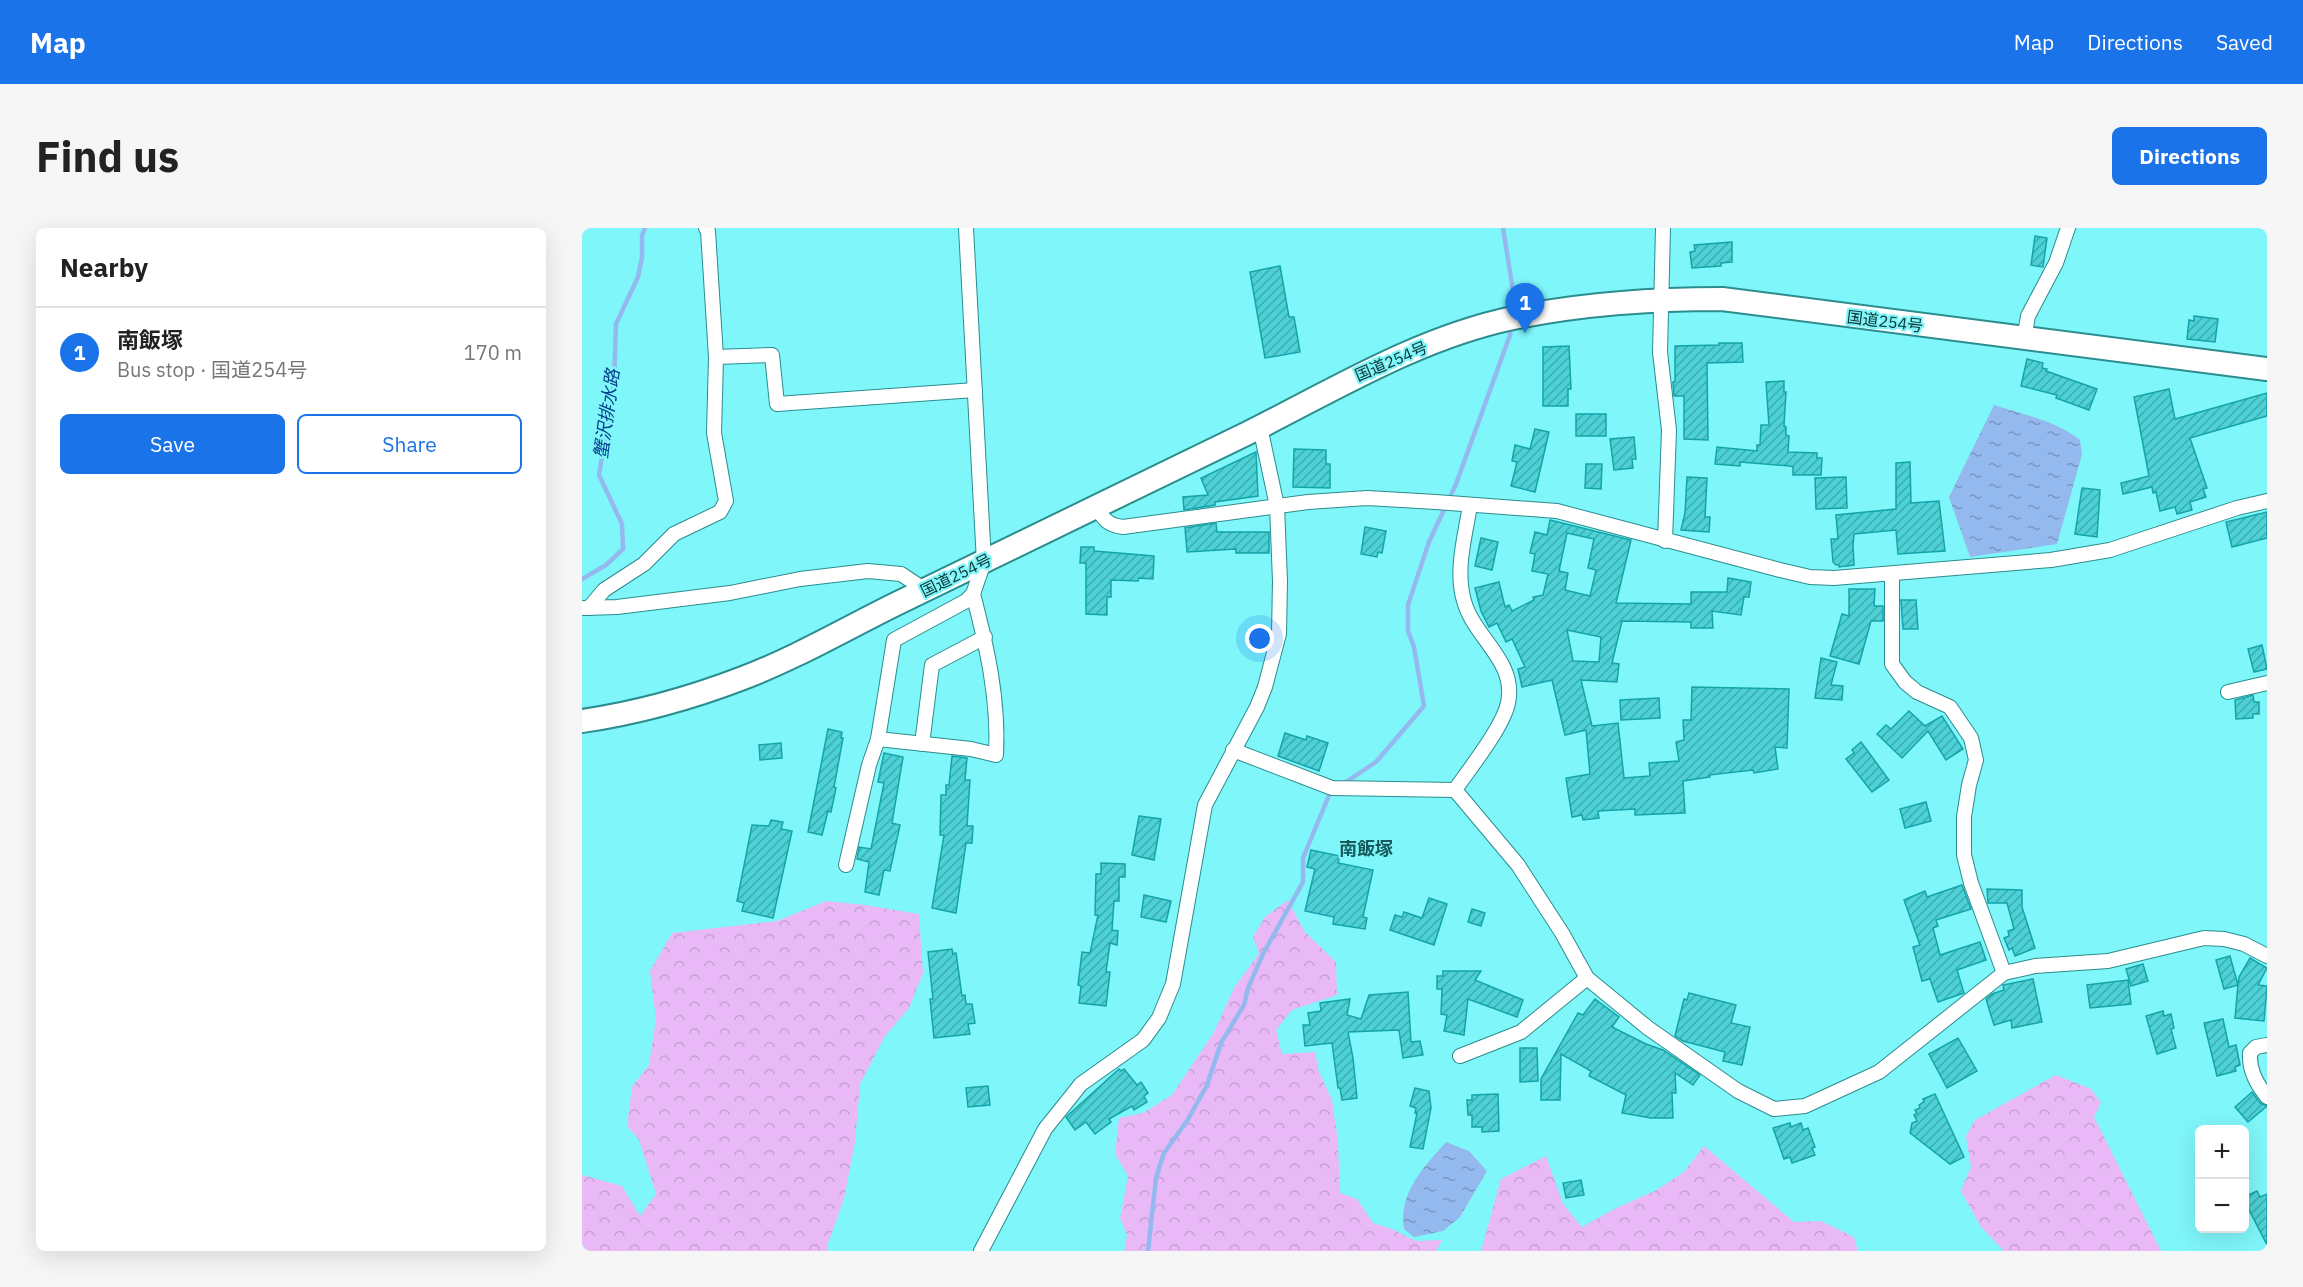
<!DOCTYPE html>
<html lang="en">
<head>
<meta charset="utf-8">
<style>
	:root { --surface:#fff; --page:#f6f6f6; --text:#222; --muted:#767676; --line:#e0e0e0; --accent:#1a73e8 }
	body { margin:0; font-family:"IBM Plex Sans","Noto Sans JP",sans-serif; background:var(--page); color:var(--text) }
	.controls { position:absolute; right:18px; bottom:18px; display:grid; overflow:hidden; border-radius:9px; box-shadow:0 6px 24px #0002 }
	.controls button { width:54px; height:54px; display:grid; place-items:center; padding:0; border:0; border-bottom:2px solid var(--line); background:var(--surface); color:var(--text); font:30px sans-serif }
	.you { position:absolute; left:678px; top:411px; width:21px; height:21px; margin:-15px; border:4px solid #fff; border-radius:50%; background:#1a73e8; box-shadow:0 0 0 9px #1a73e833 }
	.badge { display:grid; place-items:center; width:39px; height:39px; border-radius:50%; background:var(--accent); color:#fff; font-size:20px; font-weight:700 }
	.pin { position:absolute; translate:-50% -50px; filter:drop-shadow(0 2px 3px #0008) }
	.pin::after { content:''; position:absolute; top:32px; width:21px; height:18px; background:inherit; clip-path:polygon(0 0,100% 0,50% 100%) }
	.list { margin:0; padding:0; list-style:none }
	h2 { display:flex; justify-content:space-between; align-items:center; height:78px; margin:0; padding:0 24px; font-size:26px }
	h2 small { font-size:20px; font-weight:400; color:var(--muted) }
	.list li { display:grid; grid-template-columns:39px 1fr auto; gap:18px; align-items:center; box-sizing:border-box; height:90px; padding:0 24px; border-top:2px solid var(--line) }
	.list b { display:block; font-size:22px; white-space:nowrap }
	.list p { margin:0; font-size:20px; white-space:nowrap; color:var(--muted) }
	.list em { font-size:20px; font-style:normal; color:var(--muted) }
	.actions { display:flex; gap:12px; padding:18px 24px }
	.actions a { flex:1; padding:14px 0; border:2px solid var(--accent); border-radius:9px; text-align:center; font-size:21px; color:var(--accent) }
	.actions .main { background:var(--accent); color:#fff }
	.map { position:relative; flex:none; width:1685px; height:1023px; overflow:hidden; border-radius:9px }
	header { display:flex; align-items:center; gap:36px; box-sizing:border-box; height:84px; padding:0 30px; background:var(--accent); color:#fff }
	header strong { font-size:28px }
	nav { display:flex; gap:33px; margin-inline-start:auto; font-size:21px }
	.intro { display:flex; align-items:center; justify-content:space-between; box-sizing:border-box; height:144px; padding:0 36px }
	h1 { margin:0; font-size:42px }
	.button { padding:15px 27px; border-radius:9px; background:var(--accent); color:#fff; font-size:21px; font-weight:700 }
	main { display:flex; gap:36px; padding:0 36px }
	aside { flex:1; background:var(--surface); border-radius:9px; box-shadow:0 6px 24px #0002 }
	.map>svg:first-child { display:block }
	.forest { fill:url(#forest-crowns) }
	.water { fill:url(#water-ripples) }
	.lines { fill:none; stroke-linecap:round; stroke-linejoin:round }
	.stream { stroke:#94b9ee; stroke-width:4.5 }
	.building { fill:url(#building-hatch); stroke:#14a4a8; stroke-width:1.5; fill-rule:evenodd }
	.minor-casing { stroke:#2c8c8e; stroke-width:16 }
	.trunk-casing { stroke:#2c8c8e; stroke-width:26 }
	.minor { stroke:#fff; stroke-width:14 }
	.trunk { stroke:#fff; stroke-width:22 }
	.labels { text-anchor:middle; stroke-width:4.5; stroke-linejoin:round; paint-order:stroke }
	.street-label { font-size:16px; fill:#0e3637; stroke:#7ff6fa }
	.water-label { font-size:18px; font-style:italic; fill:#05418d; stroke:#7ff6fa }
	.neighbourhood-label { font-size:18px; font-weight:bold; fill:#165a5c; stroke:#7ff6fa }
</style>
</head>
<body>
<header>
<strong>Map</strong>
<nav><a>Map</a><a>Directions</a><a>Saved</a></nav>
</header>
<div class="intro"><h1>Find us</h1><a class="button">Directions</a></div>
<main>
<aside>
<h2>Nearby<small></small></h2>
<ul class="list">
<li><span class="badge">1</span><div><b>南飯塚</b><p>Bus stop · 国道254号</p></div><em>170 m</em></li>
</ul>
<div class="actions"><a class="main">Save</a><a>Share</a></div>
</aside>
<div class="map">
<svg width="1685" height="1023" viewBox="0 0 1685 1023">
	<defs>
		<pattern id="forest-crowns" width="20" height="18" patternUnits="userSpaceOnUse" patternTransform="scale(1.5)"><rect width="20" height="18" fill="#e8b9f6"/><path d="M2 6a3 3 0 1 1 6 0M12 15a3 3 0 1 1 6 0" fill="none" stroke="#c6a0d4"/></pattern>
		<pattern id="water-ripples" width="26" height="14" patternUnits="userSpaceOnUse" patternTransform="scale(1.5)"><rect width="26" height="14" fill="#94b9ee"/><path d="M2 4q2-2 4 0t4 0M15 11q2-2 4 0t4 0" fill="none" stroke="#7797c2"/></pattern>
		<pattern id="building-hatch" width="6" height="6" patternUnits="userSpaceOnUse" patternTransform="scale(1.5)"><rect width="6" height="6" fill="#4cd2d6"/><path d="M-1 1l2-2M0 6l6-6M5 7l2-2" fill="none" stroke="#3eabae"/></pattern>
	</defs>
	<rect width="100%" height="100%" fill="#7ff6fa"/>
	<g class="forest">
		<polygon points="706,672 722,703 754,734 755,767 710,782 694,802 700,826 733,824 737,844 750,872 756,914 758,965 775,971 791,995 810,1001 834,1013 860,1012 854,1023 542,1023 545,1007 538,990 546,948 533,926 537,890 561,885 590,867 632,804 652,760 677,725 671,709 683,689"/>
		<polygon points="244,673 283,677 337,686 341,745 327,780 303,808 278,856 273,914 262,971 245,1018 245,1023 0,1023 0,947 40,958 58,988 74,966 57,912 45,898 50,859 67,837 74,791 68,743 90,705 195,693"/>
		<polygon points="1474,847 1509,861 1519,875 1512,889 1579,1023 1422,1023 1399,999 1379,963 1389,939 1384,908 1393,892"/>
		<polygon points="1122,918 1212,994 1239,993 1272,1009 1276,1023 899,1023 919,951 964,928 981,976 1000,999 1034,980 1073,963 1102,944"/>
	</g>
	<g class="water">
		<path d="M1412 177C1440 186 1475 193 1498 212L1500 226 1475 316 1388 329 1367 269Z"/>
		<path d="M864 914 887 923 905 943 878 989 861 1003 832 1009 822 1001C816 965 842 939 864 914Z"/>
	</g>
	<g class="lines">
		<g class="stream">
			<polyline points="921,0 932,69 931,82"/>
			<polyline points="0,351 24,337 41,321 40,296 17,247 32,155 34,96 56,49 60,29 60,8 63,0"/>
			<polyline points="761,556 794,534 842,478 832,419 826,403 826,377 847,314 874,256 928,107 929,96"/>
			<polyline points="566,1023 574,950 582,925 605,893 625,857 639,815 662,777 666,760 681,726 721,654 721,630 748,565 751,563"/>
		</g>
	</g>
	<g class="building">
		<polygon points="1453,8 1465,10 1461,39 1449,37"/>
		<polygon points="1150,14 1150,34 1139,35 1139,38 1110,40 1108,24 1113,23 1112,17"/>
		<polygon points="698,38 707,89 712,89 718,124 683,130 668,44"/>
		<polygon points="1612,88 1636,91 1633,114 1605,111 1607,92 1612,93"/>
		<polygon points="1137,115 1160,115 1161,134 1125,135 1126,212 1102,211 1102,168 1092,168 1091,154 1093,154 1093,118 1137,117"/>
		<polygon points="987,118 989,161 986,161 986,178 961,178 961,119"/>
		<polygon points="1445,131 1461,135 1460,140 1465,141 1464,143 1515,161 1507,182 1474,170 1475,167 1439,158"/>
		<polygon points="1202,153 1202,164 1204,164 1202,198 1204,199 1204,207 1207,208 1206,224 1235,225 1235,230 1240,230 1239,247 1211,247 1211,239 1208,238 1158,234 1158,238 1133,236 1135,219 1175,223 1175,217 1178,217 1179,197 1187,197 1184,154"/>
		<polygon points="1587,161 1593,191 1685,165 1685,188 1608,210 1625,260 1621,261 1624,269 1608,274 1610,282 1595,286 1593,279 1578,283 1574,264 1571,265 1570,259 1541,266 1539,255 1567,248 1552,169"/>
		<rect x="994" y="186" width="30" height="22"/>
		<polygon points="953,201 967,204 953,264 929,258 935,234 930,233 933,217 948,221"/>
		<polygon points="1052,209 1054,231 1050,231 1051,240 1032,242 1028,211"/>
		<polygon points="712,221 744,222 744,236 748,236 748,260 711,259"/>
		<polygon points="674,224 676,268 633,274 633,277 602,282 601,269 626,267 619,250"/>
		<polygon points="1328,234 1329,275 1357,273 1363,323 1316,326 1314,302 1272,306 1271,317 1272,337 1257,339 1257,337 1254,337 1251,334 1249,311 1256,311 1254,287 1314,281 1314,235"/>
		<polygon points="1004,236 1020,236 1019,261 1003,260"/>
		<polygon points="1105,249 1125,250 1123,289 1128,289 1127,304 1099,302 1103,285"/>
		<polygon points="1264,249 1265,280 1234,281 1233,250"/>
		<polygon points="1500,260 1518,262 1515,309 1493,306"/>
		<polygon points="1685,284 1685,310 1650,319 1644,294"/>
		<path d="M968 292 1049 312 1034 375 1109 376V364H1145L1146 350 1169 354 1167 369H1162L1159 387 1130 383 1131 400H1109V394L1040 393 1030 435 1037 436 1035 454 999 452 1010 498 1036 495 1042 550 1068 548 1067 535 1097 533 1094 514 1102 512 1101 492H1109L1110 459 1207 461 1205 520 1193 519 1196 541 1172 545 1171 542 1127 547 1128 549 1101 553 1103 585 1053 587V581L1016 583 1017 590 1001 592 1000 587 990 589 984 550 1008 546 1004 502 983 507 970 452 940 459 936 441 943 439 930 411 924 414 915 395 907 399 899 383 893 360 917 354 923 379 927 377 930 383 952 372 951 369 961 367 966 346 950 343 953 326 948 325 953 304 965 307ZM985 305 1012 311 1006 340 1014 342 1008 368 983 362 986 345 977 343ZM985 402 1019 409 1017 434 991 433Z"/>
		<polygon points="634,295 635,304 687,304 687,325 654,325 654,321 605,324 603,300"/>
		<polygon points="783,299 804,303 800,325 796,324 795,329 779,326"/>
		<polygon points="899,310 916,314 910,342 893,338"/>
		<polygon points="499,319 512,319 512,323 572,328 571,351 557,350 556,353 529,352 529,369 525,369 525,387 504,386 504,335 498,335"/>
		<polygon points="1267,361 1293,361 1292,378 1301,378 1301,393 1289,393 1277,436 1248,428 1260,386 1267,388"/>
		<polygon points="1319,372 1334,372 1336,401 1321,401"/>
		<polygon points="1680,417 1685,441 1672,444 1666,421"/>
		<polygon points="1239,430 1255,434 1249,457 1261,458 1260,472 1233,470"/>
		<polygon points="1671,467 1672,474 1677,474 1677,486 1671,486 1671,490 1654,491 1653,472"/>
		<polygon points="1077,470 1078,490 1039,492 1038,472"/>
		<polygon points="1327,483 1343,498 1360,488 1381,521 1364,532 1346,503 1320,530 1295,506 1304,497 1309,501"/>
		<polygon points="246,501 260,504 259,510 261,510 252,559 254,560 249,584 246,583 240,607 226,604"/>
		<polygon points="703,505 724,512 725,508 746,515 737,543 696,528"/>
		<polygon points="1279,514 1307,552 1290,564 1264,531 1272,525 1270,522"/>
		<polygon points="199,515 200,530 178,532 177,517"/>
		<polygon points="302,525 321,529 310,595 318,597 308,643 302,642 297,667 283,664 287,634 275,631 277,619 289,621 302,555 296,554"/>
		<polygon points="370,528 385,530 383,552 388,552 385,598 391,598 390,615 384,615 374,685 350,680 362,607 358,607 359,567 364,567 364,557 367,557"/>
		<polygon points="1344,574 1349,593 1323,600 1318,581"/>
		<polygon points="557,588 579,591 572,632 550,627"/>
		<polygon points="189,592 201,594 199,601 210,603 191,690 160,683 162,675 155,673 170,597 187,598"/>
		<polygon points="729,622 758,628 756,635 791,642 781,689 785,690 783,701 751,696 752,689 723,683 733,641 725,639"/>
		<polygon points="519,635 543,636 543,649 537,649 537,673 532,673 530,702 536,703 535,717 528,715 524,744 528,744 524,778 497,775 499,758 496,757 500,724 508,725 516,687 513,687 514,646 519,646"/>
		<polygon points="1380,657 1389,681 1354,692 1356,698 1351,700 1358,727 1398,714 1404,732 1375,742 1382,765 1356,774 1348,751 1340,753 1331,719 1338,717 1322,672 1343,663 1345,669"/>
		<polygon points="1405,661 1440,662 1440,679 1453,720 1433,728 1430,720 1427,722 1422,710 1427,708 1426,703 1432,701 1425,675 1406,675"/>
		<polygon points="562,667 589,673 584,694 559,689"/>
		<polygon points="847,670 865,676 852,717 808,702 813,687 820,689 822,684 840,690"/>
		<polygon points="890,681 903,685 899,698 886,694"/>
		<polygon points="370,721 371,726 374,725 380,768 383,767 384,776 390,776 393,795 386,796 388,806 352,810 348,771 351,771 346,724"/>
		<polygon points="1648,728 1656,757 1657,749 1668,730 1685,740 1676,757 1685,758 1682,793 1653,790 1656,757 1642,761 1634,732"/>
		<polygon points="1561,736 1566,753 1549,758 1544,741"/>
		<polygon points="861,743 899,743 893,752 941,772 935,789 886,771 882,807 862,803 865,787 859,786 860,761 855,761 855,748 861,748"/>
		<polygon points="1451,751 1460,794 1430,800 1429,792 1412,797 1404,771 1410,766 1422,762 1421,757"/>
		<polygon points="1546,752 1549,776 1508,780 1505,757"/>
		<polygon points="826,764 829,814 838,813 841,827 821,830 817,802 766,804 771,830 775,870 760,872 758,860 756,860 750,815 723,818 721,797 728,797 726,785 739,783 738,775 768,771 765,787 779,791 787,767"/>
		<polygon points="1107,765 1154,777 1149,795 1168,799 1160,837 1141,833 1143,824 1101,813 1093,808 1102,771 1105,772"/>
		<polygon points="1013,771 1037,789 1030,799 1064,816 1081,822 1118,847 1111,857 1093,845 1094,865 1090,865 1091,890 1069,890 1040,885 1044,867 1007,848 1009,843 979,826 978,872 959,872 959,851 996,785 1001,787"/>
		<polygon points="1581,783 1582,788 1589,786 1592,800 1589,801 1594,820 1575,826 1564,788"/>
		<polygon points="1641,791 1647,819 1654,817 1658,837 1653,839 1654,843 1635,848 1622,795"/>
		<polygon points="1376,810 1395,843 1365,860 1347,826"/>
		<polygon points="938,820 955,820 956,853 938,854"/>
		<polygon points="537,841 539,843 542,841 555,857 559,854 566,865 562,868 565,874 552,882 550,878 527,891 529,894 513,906 504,894 493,902 484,889"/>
		<polygon points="406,858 408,877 386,879 384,860"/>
		<polygon points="833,860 847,863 849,880 841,921 828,919 835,885 833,885 834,880 828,878"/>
		<polygon points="1670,864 1678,875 1685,878 1666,894 1653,879"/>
		<polygon points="916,866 917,903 900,904 900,899 890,899 890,887 886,887 885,872 890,872 890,867"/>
		<polygon points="1353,866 1382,929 1368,936 1328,905 1330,895 1335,893 1332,887 1335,885 1333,882 1338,880 1337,877 1342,874 1341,871"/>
		<polygon points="1208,895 1209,899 1219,895 1221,902 1226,900 1233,919 1230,920 1233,927 1210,935 1208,929 1202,931 1191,900"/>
		<polygon points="999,952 1002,967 984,970 981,955"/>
		<polygon points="1675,963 1678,969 1685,966 1685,1017 1662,972 1662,969"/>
	</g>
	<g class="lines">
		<defs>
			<g id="minor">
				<polyline points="1081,0 1078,124 1087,202 1083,313"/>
				<polyline points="1442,111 1446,88 1474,35 1486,0"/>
				<polyline points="134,129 190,127 195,176 393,162"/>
				<path d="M515 280C522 292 526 297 541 299L726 274 785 270 854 274 975 283 1198 342 1228 349 1252 350 1469 332 1528 322 1655 280 1685 273"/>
				<polyline points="1310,347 1310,436 1323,454 1335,464 1368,479 1389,510 1394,532 1387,557 1382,589 1382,627 1389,655 1422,745"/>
				<polyline points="2,380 35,379 148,365 218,351 286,343 319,346 343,362"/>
				<polyline points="7,380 22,362 62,336 92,306 138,284 144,273 132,205 134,129 126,3 124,0"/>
				<polyline points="1646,464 1685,455"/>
				<path d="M296 511 389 521 414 527C417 472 405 419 391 366"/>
				<polyline points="340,516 350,437 403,409"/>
				<polyline points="651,522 750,560 873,562 936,637 980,705 1005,750 1066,800 1156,863 1192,881 1223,878 1297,844 1422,745 1453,738 1526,733 1622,710 1642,711 1662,716 1685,728"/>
				<path d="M873 562C888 540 921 499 926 475 935 433 892 410 882 373 873 342 883 309 888 277"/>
				<polyline points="264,637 287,537 296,511 312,412 384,373 391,366 402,334 384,0"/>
				<path d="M1685 817 1674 819 1668 825C1667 842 1674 855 1685 869"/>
				<polyline points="878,828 939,804 1005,750"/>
				<polyline points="399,1023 463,901 499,856 561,812 577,790 591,756 623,577 675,479 683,459 697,406 698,353 695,278 678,199"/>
			</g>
			<path id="trunk" d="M0 493C55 485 109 470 161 450 214 430 265 400 316 375 433 318 550 262 666 205 752 162 836 110 931 90 999 76 1070 71 1140 71L1685 141"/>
		</defs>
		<use href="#minor" class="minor-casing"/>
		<use href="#trunk" class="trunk-casing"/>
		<use href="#minor" class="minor"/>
		<use href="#trunk" class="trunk"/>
	</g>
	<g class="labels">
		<g class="street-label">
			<text transform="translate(1303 93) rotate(7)" y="6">国道254号</text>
			<text transform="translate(809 133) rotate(-23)" y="6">国道254号</text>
			<text transform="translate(374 347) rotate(-26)" y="6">国道254号</text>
		</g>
		<g class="water-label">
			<text transform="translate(25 186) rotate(-82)" y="6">蟹沢排水路</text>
		</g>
		<g class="neighbourhood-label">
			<text x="784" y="627">南飯塚</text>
		</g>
	</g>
</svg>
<div class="controls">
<button>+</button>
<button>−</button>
</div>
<div class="you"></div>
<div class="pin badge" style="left:943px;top:105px">1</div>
</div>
</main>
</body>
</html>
